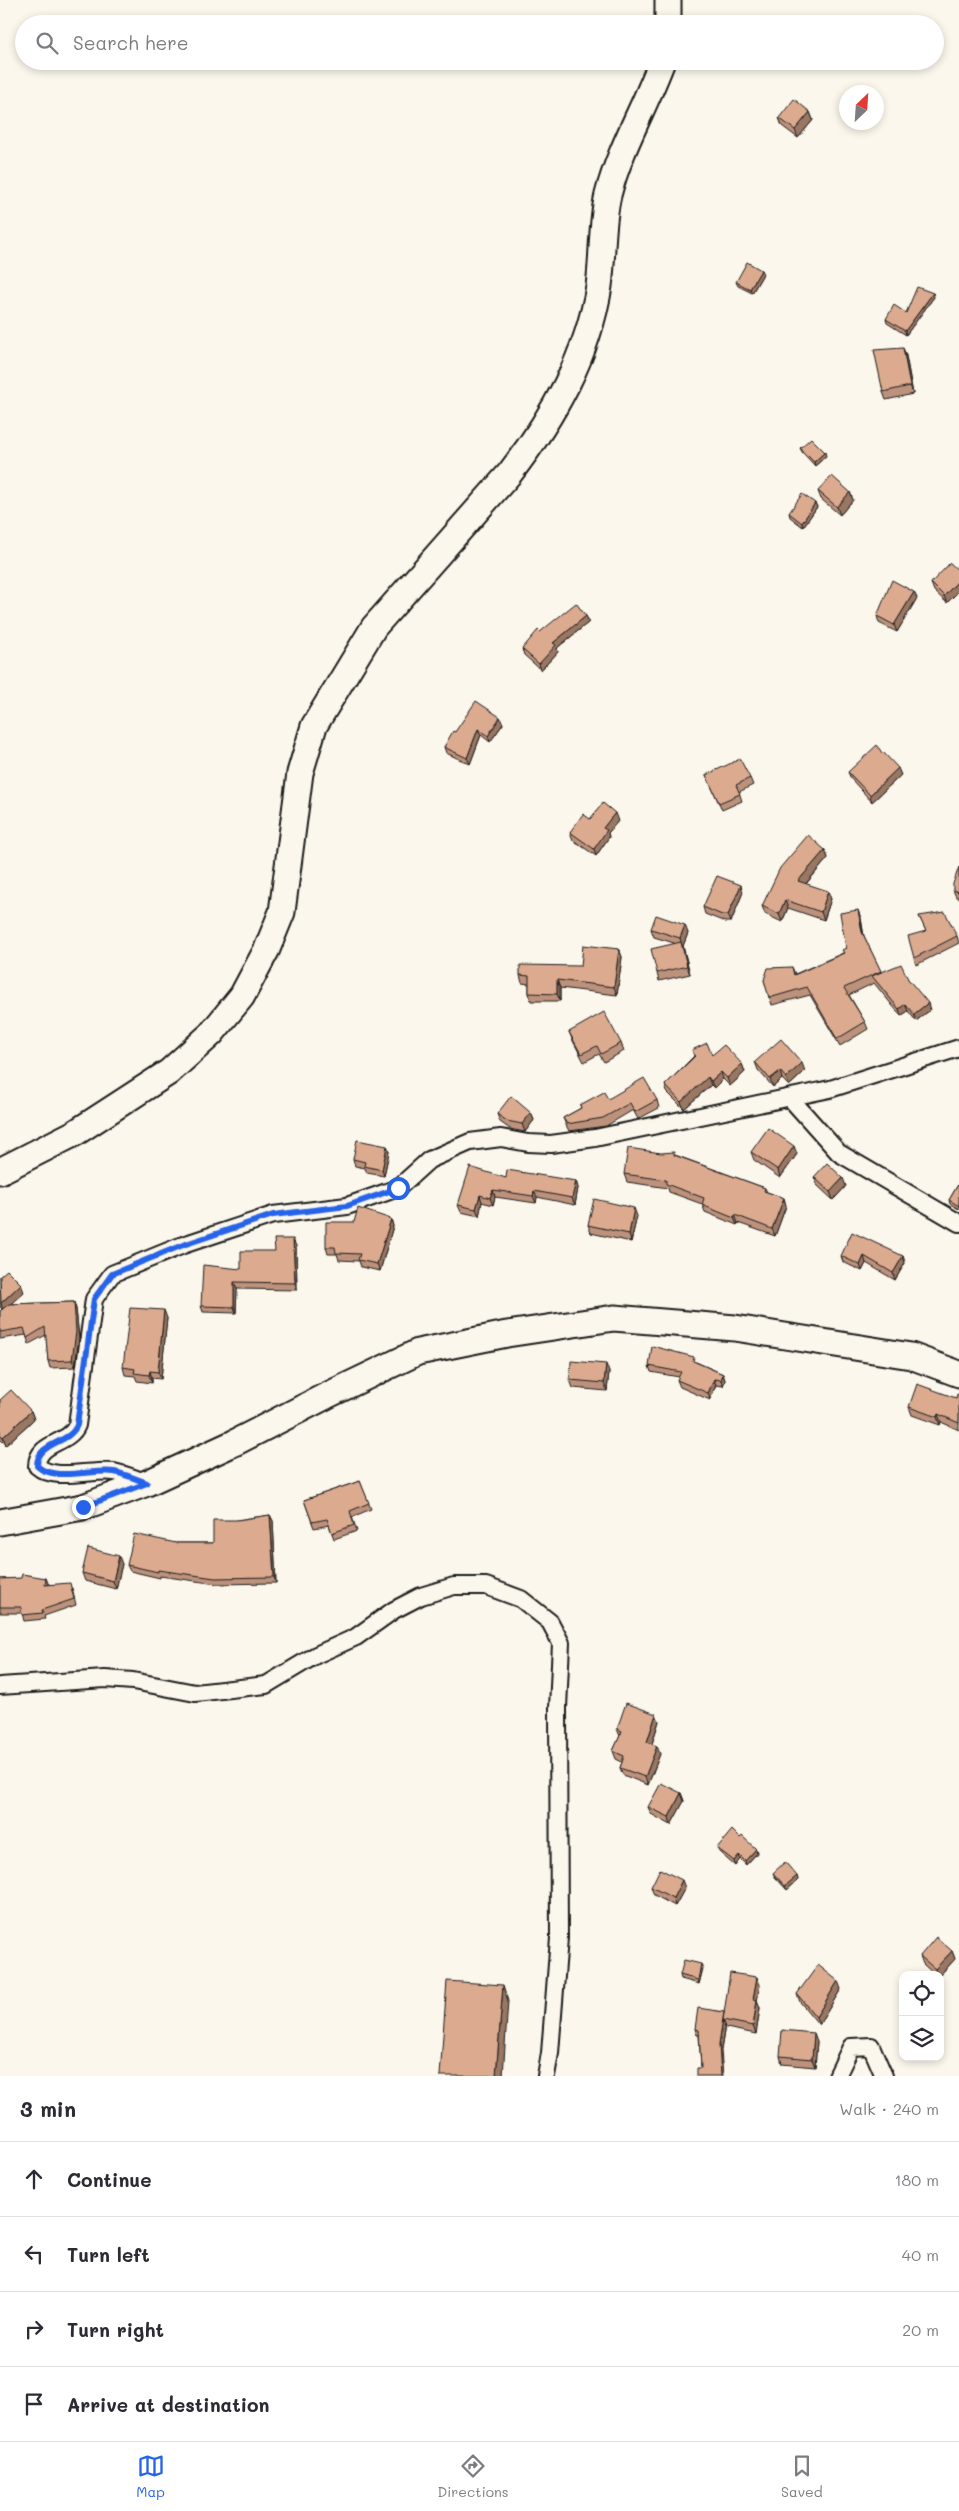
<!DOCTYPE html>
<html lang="en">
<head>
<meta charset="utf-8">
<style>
	:root { --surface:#fff; --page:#f2f2f3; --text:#2b2b33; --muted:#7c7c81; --line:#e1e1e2; --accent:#2563eb }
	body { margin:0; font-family:Mali,sans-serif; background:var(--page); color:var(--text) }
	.controls { position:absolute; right:15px; bottom:15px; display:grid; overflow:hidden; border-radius:10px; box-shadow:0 2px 8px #0003 }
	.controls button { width:45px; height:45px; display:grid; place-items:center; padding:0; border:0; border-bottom:1px solid var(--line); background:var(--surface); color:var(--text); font:25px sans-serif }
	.compass { position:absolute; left:839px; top:85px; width:45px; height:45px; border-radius:50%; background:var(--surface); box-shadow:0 2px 8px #0003; rotate:25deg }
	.stop { position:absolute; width:15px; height:15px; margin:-11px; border:4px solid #2563eb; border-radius:50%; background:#fff }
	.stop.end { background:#2563eb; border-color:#fff; box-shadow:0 1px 5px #0008 }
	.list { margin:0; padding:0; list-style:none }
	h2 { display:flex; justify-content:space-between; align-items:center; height:65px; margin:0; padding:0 20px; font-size:21px }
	h2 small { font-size:16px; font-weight:400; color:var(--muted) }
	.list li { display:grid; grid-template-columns:32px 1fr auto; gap:15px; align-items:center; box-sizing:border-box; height:75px; padding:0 20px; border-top:1px solid var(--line) }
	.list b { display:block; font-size:19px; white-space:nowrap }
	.list em { font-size:16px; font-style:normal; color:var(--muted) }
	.icon { flex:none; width:28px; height:28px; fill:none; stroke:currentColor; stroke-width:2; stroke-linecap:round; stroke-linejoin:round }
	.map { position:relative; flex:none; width:959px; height:2076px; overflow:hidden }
	.search { position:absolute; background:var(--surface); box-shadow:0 2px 8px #0003; left:15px; right:15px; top:15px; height:55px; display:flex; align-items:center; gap:12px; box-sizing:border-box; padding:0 18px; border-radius:28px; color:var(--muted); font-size:19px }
	.sheet { height:365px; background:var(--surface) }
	nav { display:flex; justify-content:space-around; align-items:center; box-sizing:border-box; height:70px; border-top:1px solid var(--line); background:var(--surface); font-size:14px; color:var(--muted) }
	nav a { display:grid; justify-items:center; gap:2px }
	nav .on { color:var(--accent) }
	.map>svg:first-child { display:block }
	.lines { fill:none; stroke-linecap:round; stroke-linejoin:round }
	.minor-casing { stroke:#1c1c1c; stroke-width:20 }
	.primary-casing { stroke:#1c1c1c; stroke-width:29 }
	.minor { stroke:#fbf7ec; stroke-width:16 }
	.primary { stroke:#fbf7ec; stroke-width:25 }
	.wall { fill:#bd927b; stroke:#1c1c1c }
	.shaded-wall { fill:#9a7764; stroke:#1c1c1c }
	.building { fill:#dcaa8f; stroke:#1c1c1c }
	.route { stroke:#2563eb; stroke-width:6 }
</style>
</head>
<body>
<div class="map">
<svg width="959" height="2076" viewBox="0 0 959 2076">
	<rect width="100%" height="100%" fill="#fbf7ec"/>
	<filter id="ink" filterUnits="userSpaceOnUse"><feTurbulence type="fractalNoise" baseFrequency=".02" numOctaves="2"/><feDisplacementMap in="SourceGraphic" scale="10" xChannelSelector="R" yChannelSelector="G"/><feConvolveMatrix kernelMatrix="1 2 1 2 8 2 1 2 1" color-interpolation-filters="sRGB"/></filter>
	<g filter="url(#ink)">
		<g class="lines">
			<defs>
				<g id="minor">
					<polyline points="790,1098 839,1153 959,1223"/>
					<path d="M147 1483C136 1479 125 1474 114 1472 92 1469 55 1482 37 1466 37 1441 69 1445 77 1425L94 1299 112 1274 183 1245 273 1215 347 1206 398 1188 429 1160 470 1142 501 1138 528 1143 551 1144 595 1138 830 1089 959 1048"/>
					<polyline points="0,1686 105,1679 133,1681 195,1693 266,1685 316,1655 356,1637 394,1610 421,1596 454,1586 486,1586 521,1599 550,1622 561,1643 558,1708 559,1938 550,2053 546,2076"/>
					<polyline points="837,2076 851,2047 871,2046 884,2076"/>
				</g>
				<g id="primary">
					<polyline points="668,0 668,24"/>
					<path d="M0 1171 75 1133 169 1072 211 1034 242 996 267 949 282 912 300 773 314 726 374 627 510 473C553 417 588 356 599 286 603 257 601 224 608 195 620 148 645 107 662 61"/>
					<polyline points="0,1522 83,1507 147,1483 234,1443 326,1396 418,1352 507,1334 614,1318 735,1328 911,1356 959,1374"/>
				</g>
			</defs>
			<use href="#minor" class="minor-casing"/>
			<use href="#primary" class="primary-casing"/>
			<use href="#minor" class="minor"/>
			<use href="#primary" class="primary"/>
		</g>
		<g class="wall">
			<polygon points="810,112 813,120 798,138 782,126 779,118"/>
			<polygon points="763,274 752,293 738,286 736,282"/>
			<polygon points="933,293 934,297 906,335 887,323 886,319 906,313"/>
			<polygon points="903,348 906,356 913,394 886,400 883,392"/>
			<polygon points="800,448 826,456 815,466 802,452"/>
			<polygon points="818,491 850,492 853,500 840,515 821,499"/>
			<polygon points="815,503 817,507 803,527 790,517 789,513"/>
			<polygon points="959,571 959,591 947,603 934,591 931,583"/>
			<polygon points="917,598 897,632 879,623 877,616"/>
			<polygon points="586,616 589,622 557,648 558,652 541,670 524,655 522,649 540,632"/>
			<polygon points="500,717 503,724 490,742 481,735 470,764 446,753 444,747 455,732"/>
			<polygon points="882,753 901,775 872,802 851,779 848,772"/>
			<polygon points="706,775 750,778 753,785 739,792 742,801 722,810"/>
			<polygon points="590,819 618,821 608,833 609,837 596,856 573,840 570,832"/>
			<polygon points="825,850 828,858 806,884 831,899 824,920 788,908 782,922 765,914 762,906"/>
			<polygon points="959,867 959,899 956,897 953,890"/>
			<polygon points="743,892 731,922 725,922 705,914 703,907"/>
			<polygon points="919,916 957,936 959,943 916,965 914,958 926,931"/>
			<polygon points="861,918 864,936 881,972 908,979 930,1010 916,1021 908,1011 901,1016 874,983 849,995 865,1022 868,1029 840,1046 810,995 772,1005 764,980 792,967 795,974 843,953"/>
			<polygon points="651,929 688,933 683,946 690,974 659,981 657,973 674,943 654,937"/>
			<polygon points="619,949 622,957 617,995 560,988 560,1001 531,1001 529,993 529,984 522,983 520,975 581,966"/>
			<polygon points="569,1032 621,1043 624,1051 604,1062 599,1054 584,1062 572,1039"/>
			<polygon points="692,1050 742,1064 745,1072 730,1086 723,1079 714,1088 711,1085 684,1109 667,1092 665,1085 694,1056"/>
			<polygon points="755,1062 805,1071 789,1086 782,1079 773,1087 758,1070"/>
			<polygon points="608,1099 657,1100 659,1108 638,1119 633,1110 606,1126 569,1131 566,1125 563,1118 581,1108 580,1105"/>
			<polygon points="531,1113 534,1120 525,1132 510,1129 500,1122 497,1114"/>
			<polygon points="387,1146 389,1152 384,1176 367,1173 365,1168 355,1166 353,1159"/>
			<polygon points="751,1152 797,1154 780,1178 754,1160"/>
			<polygon points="675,1155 765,1188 767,1192 784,1198 786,1206 775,1236 738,1223 737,1225 705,1212 702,1204 669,1192 668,1188 627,1182 624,1174"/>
			<polygon points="814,1177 846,1186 833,1200 817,1185"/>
			<polygon points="506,1178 576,1181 578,1188 575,1205 537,1197 536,1203 495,1197 493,1205 482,1202 479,1216 461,1212 458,1205"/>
			<polygon points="959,1183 959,1209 950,1204 949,1200"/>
			<polygon points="637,1216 631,1242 591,1233 588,1225"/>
			<polygon points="391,1219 393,1226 380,1271 361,1267 359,1261 339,1260 337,1254 328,1254 326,1247 354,1222"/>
			<polygon points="296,1246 297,1290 237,1289 236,1313 203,1312 201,1306 275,1251"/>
			<polygon points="841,1256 903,1256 905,1263 895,1280 866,1263 862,1271 843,1262"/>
			<polygon points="0,1276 24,1292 10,1304 74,1302 76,1309 79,1338 75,1367 50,1368 48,1361 46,1335 29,1344 26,1335 0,1339 0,1311 2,1309 0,1307"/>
			<polygon points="167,1318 161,1379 152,1378 152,1383 137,1381 135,1376 125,1375 123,1367"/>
			<polygon points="696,1362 723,1374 725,1380 723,1386 716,1385 710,1400 680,1387 677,1380 679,1377 651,1372 649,1366"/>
			<polygon points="609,1372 607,1391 573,1388 570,1380"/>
			<polygon points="959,1395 959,1430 941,1422 940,1425 912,1415 909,1407 956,1398"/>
			<polygon points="0,1400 31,1411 34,1419 6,1445 0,1439"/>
			<polygon points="360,1481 371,1509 352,1517 357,1531 334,1539 329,1525 314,1528 304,1500"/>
			<polygon points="270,1515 273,1521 276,1583 217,1584 160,1576 160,1578 130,1571 127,1565 176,1543 213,1543 237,1520"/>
			<polygon points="122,1564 116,1589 85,1581 82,1573"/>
			<polygon points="46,1578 48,1584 72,1588 76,1605 44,1616 45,1619 24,1621 22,1613 0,1613 0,1579"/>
			<polygon points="659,1721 652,1744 660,1754 648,1785 623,1775 620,1768 622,1762 616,1759 613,1751 620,1736 617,1729"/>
			<polygon points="681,1793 684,1801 671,1825 651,1814 648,1807"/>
			<polygon points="740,1838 756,1849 757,1853 746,1865 740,1859 735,1866 719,1852 717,1848"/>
			<polygon points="773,1873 797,1876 798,1880 787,1890 775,1877"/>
			<polygon points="651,1887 685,1888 675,1906 654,1895"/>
			<polygon points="952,1951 955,1959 940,1975 935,1975 923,1964 920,1956"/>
			<polygon points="703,1968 699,1984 681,1979 680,1975"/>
			<polygon points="760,1985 757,2000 760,2008 756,2034 726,2028 725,2025 721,2050 701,2068 699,2035 697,2035 695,2029 724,2012"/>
			<polygon points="841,1989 819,2025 800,2002 797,1994"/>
			<polygon points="817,2041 815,2067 782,2064 780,2056"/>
		</g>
		<g class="shaded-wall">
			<polygon points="810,112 813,120 798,138 795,130"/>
			<polygon points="761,270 763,274 752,293 750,289"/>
			<polygon points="933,293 934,297 906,335 905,331"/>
			<polygon points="903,348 906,356 913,394 910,386"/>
			<polygon points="825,452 826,456 815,466 814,462"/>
			<polygon points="850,492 853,500 840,515 837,507"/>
			<polygon points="815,503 817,507 803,527 802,523"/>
			<polygon points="959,580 959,591 947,603 944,596"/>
			<polygon points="914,592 917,598 897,632 894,625"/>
			<polygon points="586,616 589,622 557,648 558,652 541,670 539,664 553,643"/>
			<polygon points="500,717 503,724 490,742 488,736"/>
			<polygon points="478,729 481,735 470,764 467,758"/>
			<polygon points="898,768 901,775 872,802 870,795"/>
			<polygon points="615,813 618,821 608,833 609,837 596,856 594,849 603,828"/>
			<polygon points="825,850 828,858 801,889 798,881"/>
			<polygon points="741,885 743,892 731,922 728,915"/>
			<polygon points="828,891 831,899 824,920 821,912"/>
			<polygon points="785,900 788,908 782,922 779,914"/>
			<polygon points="858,910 861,918 864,939 862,932"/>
			<polygon points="685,925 688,933 683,946 690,974 687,966 680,938"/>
			<polygon points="619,949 622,957 617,995 614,987"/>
			<polygon points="557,980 560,988 560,1001 557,994"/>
			<polygon points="928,1003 930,1010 916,1021 914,1014"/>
			<polygon points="905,1004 908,1011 901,1016 899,1009"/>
			<polygon points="802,1063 805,1071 789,1086 786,1078"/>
			<polygon points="742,1064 745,1072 730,1086 727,1078"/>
			<polygon points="780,1071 782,1079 773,1087 770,1079"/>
			<polygon points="721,1072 723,1079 714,1088 711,1081"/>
			<polygon points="708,1077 711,1085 684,1109 681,1102"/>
			<polygon points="531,1113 534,1120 525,1132 522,1124"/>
			<polygon points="387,1146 389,1152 384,1176 382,1170"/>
			<polygon points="794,1146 797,1154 780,1178 778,1170"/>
			<polygon points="843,1178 846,1186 833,1200 830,1192"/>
			<polygon points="576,1181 578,1188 575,1205 572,1198"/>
			<polygon points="493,1190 495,1197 493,1205 490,1198"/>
			<polygon points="534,1191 537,1197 536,1203 533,1196"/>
			<polygon points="480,1195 482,1202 479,1216 476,1209"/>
			<polygon points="784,1198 786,1206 775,1236 772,1229"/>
			<polygon points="634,1208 637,1216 631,1242 629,1234"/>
			<polygon points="735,1215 738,1223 737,1225 734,1218"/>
			<polygon points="391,1219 393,1226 380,1271 377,1264"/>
			<polygon points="293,1239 296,1246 297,1290 295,1283"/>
			<polygon points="864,1256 866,1263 862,1271 860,1265"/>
			<polygon points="903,1256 905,1263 895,1280 893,1273"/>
			<polygon points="234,1282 237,1289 236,1313 234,1307"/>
			<polygon points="21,1284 24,1292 3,1311 1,1303"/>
			<polygon points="74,1302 76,1309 79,1338 75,1367 72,1360"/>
			<polygon points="164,1310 167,1318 161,1379 158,1372"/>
			<polygon points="606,1364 609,1372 607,1391 604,1383"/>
			<polygon points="150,1371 152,1378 152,1383 149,1375"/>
			<polygon points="723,1374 725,1380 723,1386 721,1380"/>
			<polygon points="714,1379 716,1385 710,1400 708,1393"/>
			<polygon points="31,1411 34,1419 6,1445 3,1437"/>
			<polygon points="938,1414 941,1422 940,1425 937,1417"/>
			<polygon points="270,1515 273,1521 276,1583 274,1577"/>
			<polygon points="119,1556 122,1564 116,1589 113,1581"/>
			<polygon points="46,1578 48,1583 47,1590 45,1585"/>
			<polygon points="656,1714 659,1721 650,1750 647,1742"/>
			<polygon points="657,1746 660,1754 648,1785 645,1777"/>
			<polygon points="681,1793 684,1801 671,1825 669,1817"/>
			<polygon points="756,1849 757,1853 746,1865 745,1861"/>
			<polygon points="739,1855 740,1859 735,1866 734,1861"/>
			<polygon points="797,1876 798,1880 787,1890 785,1886"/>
			<polygon points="682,1880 685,1888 675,1906 673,1898"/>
			<polygon points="952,1951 955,1959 940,1975 937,1975 935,1969"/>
			<polygon points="701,1964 703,1968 699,1984 698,1980"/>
			<polygon points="757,1977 760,1985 756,2007 753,1999"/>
			<polygon points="838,1981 841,1989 819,2025 816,2017"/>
			<polygon points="503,1985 508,2001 503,2076 496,2076"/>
			<polygon points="757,2000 760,2008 756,2034 753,2026"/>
			<polygon points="724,2012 723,2020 725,2025 721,2050 723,2076 721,2076 719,2044"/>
			<polygon points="814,2033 817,2041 815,2067 812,2059"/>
		</g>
		<g class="building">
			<polygon points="794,99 810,112 795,130 779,118"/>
			<polygon points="747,262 761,270 750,289 736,282"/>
			<polygon points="917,287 933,293 905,331 886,319 894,305 906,313"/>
			<polygon points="903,348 910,386 883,392 874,350"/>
			<polygon points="811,438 825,452 814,462 800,448"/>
			<polygon points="832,476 850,492 837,507 818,491"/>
			<polygon points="802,494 815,503 802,523 789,513"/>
			<polygon points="950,563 959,571 959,580 944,596 931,583"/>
			<polygon points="892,580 914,592 894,625 877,616"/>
			<polygon points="576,603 586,616 553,643 556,645 539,664 522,649 538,630 540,632"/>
			<polygon points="476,701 500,717 488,736 478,729 467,758 444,747 453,731 455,732"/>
			<polygon points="877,745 882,753 883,752 898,768 870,795 848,772"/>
			<polygon points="740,759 750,778 736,785 740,794 719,803 706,775"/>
			<polygon points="603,803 615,813 603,828 607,830 594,849 570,832 583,814 590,819"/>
			<polygon points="808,835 825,850 798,881 828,891 821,912 785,900 779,914 762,906 780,868"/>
			<polygon points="959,867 959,892 953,890 953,884"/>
			<polygon points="717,876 741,885 728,915 722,915 703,907"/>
			<polygon points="858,910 862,932 881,971 844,988 865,1022 837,1039 807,987 769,998 764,980 768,968 792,967 794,975 844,953 842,950 846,948 840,913"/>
			<polygon points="945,912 957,936 914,958 908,936 926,931 919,916"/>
			<polygon points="656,915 685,925 680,938 651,929"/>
			<polygon points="681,942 687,966 657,973 651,949"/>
			<polygon points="583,945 619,949 614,987 557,980 557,994 529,993 529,976 520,975 520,965 581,966"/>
			<polygon points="901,964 908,979 928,1003 914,1014 905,1004 899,1009 872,976"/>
			<polygon points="604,1012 621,1043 601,1054 597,1046 581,1054 569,1032"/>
			<polygon points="781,1039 802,1063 786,1078 780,1071 770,1079 755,1062"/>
			<polygon points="707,1043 712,1055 724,1045 742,1064 727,1078 721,1072 711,1081 708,1077 681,1102 665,1085 695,1056 692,1050"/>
			<polygon points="644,1078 657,1100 635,1112 630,1103 603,1118 567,1124 563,1118 581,1108 580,1105 604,1092 608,1099"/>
			<polygon points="511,1096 531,1113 522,1124 507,1121 497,1114"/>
			<polygon points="768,1128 794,1146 778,1170 751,1152"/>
			<polygon points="357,1140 387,1146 382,1170 364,1166 365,1162 353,1159"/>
			<polygon points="628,1148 661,1153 674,1152 674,1155 765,1188 764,1191 784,1198 772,1229 735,1215 734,1218 702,1205 704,1198 666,1184 666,1180 624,1174"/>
			<polygon points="827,1163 843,1178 830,1192 814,1177"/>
			<polygon points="470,1167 506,1178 507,1170 576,1181 572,1198 534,1191 533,1196 493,1190 490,1198 480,1195 476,1209 458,1205"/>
			<polygon points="959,1183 959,1206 949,1200"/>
			<polygon points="594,1199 634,1208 629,1234 588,1225"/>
			<polygon points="358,1208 391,1219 377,1264 358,1260 360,1254 336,1253 335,1247 326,1247 326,1222 354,1222"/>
			<polygon points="852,1232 903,1256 893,1273 864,1256 860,1265 841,1256"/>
			<polygon points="274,1239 293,1239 295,1283 234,1282 234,1307 201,1306 203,1265 241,1269 241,1251 275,1251"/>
			<polygon points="7,1270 21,1284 1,1303 0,1276"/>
			<polygon points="74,1302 76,1332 72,1360 48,1361 45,1327 27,1338 24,1328 0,1332 0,1311 9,1304"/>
			<polygon points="130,1308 164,1310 158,1372 150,1371 149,1375 134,1373 135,1369 123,1367"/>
			<polygon points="652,1346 694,1357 693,1361 723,1374 721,1380 714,1379 708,1393 677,1380 681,1372 649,1366"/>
			<polygon points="571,1361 606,1364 604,1383 570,1380"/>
			<polygon points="917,1384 956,1398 957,1394 959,1395 959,1423 938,1414 937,1417 909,1407"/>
			<polygon points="11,1390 31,1411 3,1437 0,1434 0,1400"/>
			<polygon points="360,1481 369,1503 350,1511 354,1525 332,1533 327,1519 312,1522 304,1500"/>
			<polygon points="270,1515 274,1577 215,1578 158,1570 158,1572 127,1565 134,1534 176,1543 213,1543 213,1520 237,1520"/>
			<polygon points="88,1548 119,1556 113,1581 82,1573"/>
			<polygon points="22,1574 46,1578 45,1585 70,1583 74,1599 42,1610 43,1613 22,1615 21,1607 0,1607 0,1579 21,1578"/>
			<polygon points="626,1703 656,1714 647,1742 657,1746 645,1777 620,1768 624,1756 613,1751 622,1731 617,1729"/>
			<polygon points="661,1783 681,1793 669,1817 648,1807"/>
			<polygon points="732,1830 740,1838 742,1836 756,1849 745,1861 739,1855 734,1861 717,1848"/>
			<polygon points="785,1862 797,1876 785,1886 773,1873"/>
			<polygon points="660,1869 682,1880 673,1898 651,1887"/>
			<polygon points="936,1937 952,1951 935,1969 920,1956"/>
			<polygon points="684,1960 701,1964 698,1980 680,1975"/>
			<polygon points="818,1965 838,1981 816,2017 797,1994"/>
			<polygon points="730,1973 757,1977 753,1999 757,2000 753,2026 723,2020"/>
			<polygon points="447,1981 503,1985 496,2076 440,2076"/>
			<polygon points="698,2008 724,2012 719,2044 721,2076 697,2076 697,2068 701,2068 699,2030 695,2029"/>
			<polygon points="782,2030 814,2033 812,2059 780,2056"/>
		</g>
	</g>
	<g class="lines" filter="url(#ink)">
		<path class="route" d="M83 1507 147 1483C136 1479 125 1474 114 1472 92 1469 54 1482 37 1466 37 1441 69 1445 77 1425L94 1299 112 1274 183 1245 273 1215 347 1206 398 1188"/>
	</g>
</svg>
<div class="controls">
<button><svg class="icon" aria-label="locate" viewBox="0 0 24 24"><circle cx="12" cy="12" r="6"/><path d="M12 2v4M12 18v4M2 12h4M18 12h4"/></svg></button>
<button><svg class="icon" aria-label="layers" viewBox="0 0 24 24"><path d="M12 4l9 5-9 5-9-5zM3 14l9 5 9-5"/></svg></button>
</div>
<svg class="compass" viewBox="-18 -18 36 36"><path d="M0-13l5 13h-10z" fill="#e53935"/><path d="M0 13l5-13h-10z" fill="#7c7c81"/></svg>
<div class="stop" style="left:398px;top:1188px"></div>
<div class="stop end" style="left:83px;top:1507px"></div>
<div class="search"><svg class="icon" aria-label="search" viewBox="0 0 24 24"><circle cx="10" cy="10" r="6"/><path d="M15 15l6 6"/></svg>Search here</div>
</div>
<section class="sheet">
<h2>3 min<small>Walk · 240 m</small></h2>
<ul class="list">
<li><svg class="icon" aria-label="ahead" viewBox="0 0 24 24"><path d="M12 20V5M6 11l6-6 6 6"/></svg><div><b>Continue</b></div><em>180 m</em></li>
<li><svg class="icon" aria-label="left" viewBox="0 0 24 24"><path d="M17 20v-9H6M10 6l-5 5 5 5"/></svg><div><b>Turn left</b></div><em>40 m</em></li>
<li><svg class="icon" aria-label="right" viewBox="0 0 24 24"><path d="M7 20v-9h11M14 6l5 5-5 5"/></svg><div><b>Turn right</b></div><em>20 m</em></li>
<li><svg class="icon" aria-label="arrive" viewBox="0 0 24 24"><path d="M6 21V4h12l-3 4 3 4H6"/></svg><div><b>Arrive at destination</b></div></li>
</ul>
</section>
<nav>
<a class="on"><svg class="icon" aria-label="map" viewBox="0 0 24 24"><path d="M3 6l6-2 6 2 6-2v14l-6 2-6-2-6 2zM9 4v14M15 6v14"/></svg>Map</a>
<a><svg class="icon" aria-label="directions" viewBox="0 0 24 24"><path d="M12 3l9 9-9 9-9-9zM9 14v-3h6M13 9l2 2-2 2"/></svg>Directions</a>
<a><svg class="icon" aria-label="saved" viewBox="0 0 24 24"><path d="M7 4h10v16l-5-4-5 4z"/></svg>Saved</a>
</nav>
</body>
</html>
